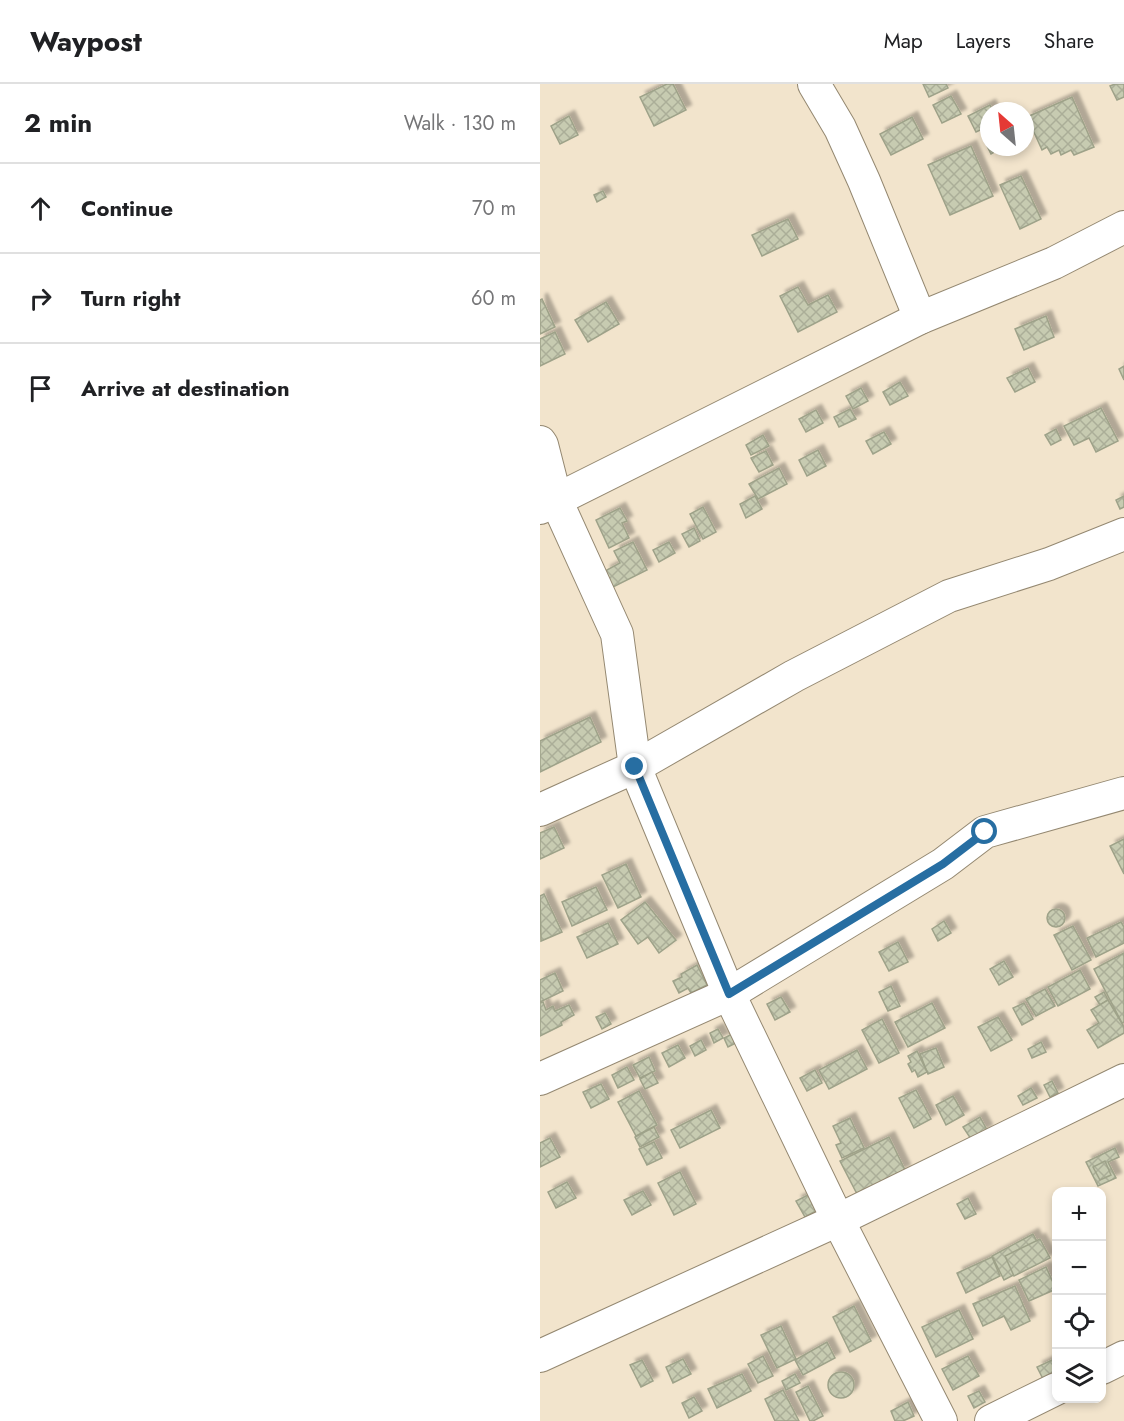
<!DOCTYPE html>
<html lang="en">
<head>
<meta charset="utf-8">
<style>
	:root { --surface:#fff; --page:#f2f2f2; --text:#202124; --muted:#757577; --line:#e0e0e0 }
	body { margin:0; font-family:Jost,sans-serif; background:var(--page); color:var(--text) }
	.controls { position:absolute; right:18px; bottom:18px; display:grid; overflow:hidden; border-radius:12px; box-shadow:0 3px 9px #0003 }
	.controls button { width:54px; height:54px; display:grid; place-items:center; padding:0; border:0; border-bottom:2px solid var(--line); background:var(--surface); color:var(--text); font:30px sans-serif }
	.compass { position:absolute; left:440px; top:18px; width:54px; height:54px; border-radius:50%; background:var(--surface); box-shadow:0 3px 9px #0003; rotate:333deg }
	.stop { position:absolute; width:18px; height:18px; margin:-14px; border:4px solid #276ea2; border-radius:50%; background:#fff }
	.stop.end { background:#276ea2; border-color:#fff; box-shadow:0 2px 6px #0008 }
	.list { margin:0; padding:0; list-style:none }
	h2 { display:flex; justify-content:space-between; align-items:center; height:78px; margin:0; padding:0 24px; font-size:26px }
	h2 small { font-size:20px; font-weight:400; color:var(--muted) }
	.list li { display:grid; grid-template-columns:39px 1fr auto; gap:18px; align-items:center; box-sizing:border-box; height:90px; padding:0 24px; border-top:2px solid var(--line) }
	.list b { display:block; font-size:22px; white-space:nowrap }
	.list em { font-size:20px; font-style:normal; color:var(--muted) }
	.icon { flex:none; width:33px; height:33px; fill:none; stroke:currentColor; stroke-width:2; stroke-linecap:round; stroke-linejoin:round }
	.map { position:relative; flex:none; width:584px; height:1337px; overflow:hidden }
	header { display:flex; align-items:center; gap:36px; box-sizing:border-box; height:84px; padding:0 30px; background:var(--surface); border-bottom:2px solid var(--line) }
	header strong { font-size:28px }
	nav { display:flex; gap:33px; margin-inline-start:auto; font-size:21px }
	main { display:flex }
	aside { flex:1; background:var(--surface) }
	.map>svg:first-child { display:block }
	.building { fill:url(#building-cross-hatch); stroke:#9ea289; stroke-width:1.5; filter:url(#shadow) }
	.lines { fill:none; stroke-linecap:round; stroke-linejoin:round }
	.minor-casing { stroke:#948871; stroke-width:34 }
	.minor { stroke:#fff; stroke-width:32 }
	.route { stroke:#276ea2; stroke-width:8 }
</style>
</head>
<body>
<header>
<strong>Waypost</strong>
<nav><a>Map</a><a>Layers</a><a>Share</a></nav>
</header>
<main>
<aside>
<h2>2 min<small>Walk · 130 m</small></h2>
<ul class="list">
<li><svg class="icon" aria-label="ahead" viewBox="0 0 24 24"><path d="M12 20V5M6 11l6-6 6 6"/></svg><div><b>Continue</b></div><em>70 m</em></li>
<li><svg class="icon" aria-label="right" viewBox="0 0 24 24"><path d="M7 20v-9h11M14 6l5 5-5 5"/></svg><div><b>Turn right</b></div><em>60 m</em></li>
<li><svg class="icon" aria-label="arrive" viewBox="0 0 24 24"><path d="M6 21V4h12l-3 4 3 4H6"/></svg><div><b>Arrive at destination</b></div></li>
</ul>
</aside>
<div class="map">
<svg width="584" height="1337" viewBox="0 0 584 1337">
	<defs>
		<pattern id="building-cross-hatch" width="8" height="8" patternUnits="userSpaceOnUse" patternTransform="scale(1.5)"><rect width="8" height="8" fill="#c7cbb1"/><path d="M0 0l8 8M0 8l8-8" fill="none" stroke="#abae98"/></pattern>
		<filter id="shadow"><feDropShadow dx="5.5" dy="-5.5" stdDeviation="1.5" flood-color="#0004"/></filter>
	</defs>
	<rect width="100%" height="100%" fill="#f2e4cc"/>
	<g class="building">
		<polygon points="127,0 133,0 146,26 114,42 100,13"/>
		<polygon points="383,0 406,0 408,4 389,13"/>
		<polygon points="575,0 584,0 584,13 577,16 570,2"/>
		<polygon points="411,12 421,30 402,39 393,21"/>
		<polygon points="532,13 554,63 534,71 531,66 521,71 519,66 511,70 507,63 502,66 487,33"/>
		<polygon points="450,21 453,27 449,27 449,42 436,48 428,32"/>
		<polygon points="29,32 38,51 20,60 11,42"/>
		<polygon points="372,33 383,55 351,71 340,50"/>
		<polygon points="449,53 449,63 463,63 451,70 444,56"/>
		<polygon points="431,62 453,112 410,131 388,81"/>
		<polygon points="481,92 501,135 480,145 460,101"/>
		<polygon points="63,107 66,113 57,118 54,111"/>
		<polygon points="248,135 258,155 222,172 212,151"/>
		<polygon points="258,203 268,221 288,211 297,228 258,248 240,212"/>
		<polygon points="2,215 15,243 0,250 0,216"/>
		<polygon points="66,218 79,240 48,258 35,236"/>
		<polygon points="506,232 514,253 484,266 475,245"/>
		<polygon points="15,248 25,270 0,282 0,255"/>
		<polygon points="584,282 584,296 579,285"/>
		<polygon points="488,284 495,298 475,308 467,294"/>
		<polygon points="360,298 368,312 350,321 343,308"/>
		<polygon points="321,304 328,317 313,325 306,312"/>
		<polygon points="561,324 578,357 556,368 549,354 534,361 524,342"/>
		<polygon points="310,325 316,335 299,343 294,333"/>
		<polygon points="276,326 283,339 266,348 259,335"/>
		<polygon points="516,345 521,356 511,361 505,351"/>
		<polygon points="344,348 351,360 333,370 326,357"/>
		<polygon points="223,351 229,362 211,371 206,361"/>
		<polygon points="278,366 286,382 267,392 259,376"/>
		<polygon points="226,367 233,381 219,388 211,374"/>
		<polygon points="239,384 247,400 218,415 209,400"/>
		<polygon points="215,412 222,425 206,434 200,420"/>
		<polygon points="584,412 584,423 580,425 576,416"/>
		<polygon points="163,423 176,448 163,455 150,430"/>
		<polygon points="80,424 87,437 82,439 89,454 69,464 56,436"/>
		<polygon points="154,444 160,457 149,463 142,450"/>
		<polygon points="93,458 107,486 73,503 65,487 80,479 74,467"/>
		<polygon points="129,458 135,469 119,478 113,466"/>
		<polygon points="50,633 61,658 0,688 0,657"/>
		<polygon points="14,743 24,764 0,775 0,749"/>
		<polygon points="584,755 584,790 570,762"/>
		<polygon points="86,780 101,813 78,824 62,791"/>
		<polygon points="56,803 67,826 32,842 22,818"/>
		<polygon points="4,810 22,848 1,857 0,812"/>
		<polygon points="105,818 136,856 119,869 108,853 98,860 81,836"/>
		<circle cx="516" cy="834" r="9"/>
		<polygon points="404,837 411,849 398,857 392,845"/>
		<polygon points="581,838 584,843 584,859 556,873 547,854"/>
		<polygon points="68,839 78,860 47,874 37,853"/>
		<polygon points="533,842 551,876 532,886 514,851"/>
		<polygon points="358,858 368,878 349,887 339,868"/>
		<polygon points="584,869 584,938 582,939 554,885"/>
		<polygon points="464,877 473,893 459,901 450,885"/>
		<polygon points="157,881 167,901 151,909 148,904 139,909 133,897 142,893 141,890"/>
		<polygon points="540,886 550,905 518,922 508,903"/>
		<polygon points="15,889 23,907 0,918 0,896"/>
		<polygon points="351,902 360,922 348,927 339,908"/>
		<polygon points="505,905 515,922 496,932 486,915"/>
		<polygon points="564,908 568,916 560,921 555,913"/>
		<polygon points="241,913 250,928 235,936 227,920"/>
		<polygon points="568,916 584,943 584,949 558,964 547,946 559,939 551,926"/>
		<polygon points="3,918 6,926 13,922 15,927 29,921 34,931 21,938 22,941 0,952 0,919"/>
		<polygon points="392,919 405,944 368,963 355,938"/>
		<polygon points="484,919 493,935 482,941 473,924"/>
		<polygon points="65,929 71,940 62,945 56,933"/>
		<polygon points="458,933 472,956 451,967 438,943"/>
		<polygon points="342,935 359,969 339,979 322,946"/>
		<polygon points="178,945 183,954 174,959 170,949"/>
		<polygon points="192,950 196,959 188,963 184,954"/>
		<polygon points="161,956 166,966 155,972 150,962"/>
		<polygon points="501,958 506,968 492,974 488,965"/>
		<polygon points="138,961 145,974 129,983 122,969"/>
		<polygon points="396,964 404,983 388,990 380,970"/>
		<polygon points="317,966 327,985 289,1005 279,986"/>
		<polygon points="377,967 387,988 378,993 375,986 372,988 368,980 371,978 368,972"/>
		<polygon points="109,973 115,987 100,994 93,981"/>
		<polygon points="87,983 94,996 78,1004 72,991"/>
		<polygon points="275,986 282,999 267,1007 260,994"/>
		<polygon points="112,988 118,999 105,1005 100,995"/>
		<polygon points="512,997 518,1009 510,1013 504,1001"/>
		<polygon points="61,1000 69,1015 51,1024 43,1008"/>
		<polygon points="491,1004 497,1014 483,1021 478,1012"/>
		<polygon points="376,1006 391,1035 374,1044 359,1014"/>
		<polygon points="99,1007 117,1041 96,1052 78,1018"/>
		<polygon points="413,1012 424,1031 406,1041 396,1021"/>
		<polygon points="171,1026 180,1044 140,1064 131,1046"/>
		<polygon points="440,1033 447,1046 431,1055 423,1043"/>
		<polygon points="310,1034 324,1064 302,1074 296,1061 301,1059 293,1042"/>
		<polygon points="114,1043 119,1053 100,1063 95,1053"/>
		<polygon points="349,1053 365,1086 317,1110 300,1077"/>
		<polygon points="10,1054 20,1073 0,1083 0,1059"/>
		<polygon points="114,1058 122,1074 107,1081 99,1065"/>
		<polygon points="575,1064 579,1073 568,1078 576,1094 558,1102 546,1078"/>
		<polygon points="565,1077 571,1091 560,1096 553,1083"/>
		<polygon points="140,1088 156,1120 134,1131 118,1099"/>
		<polygon points="27,1098 36,1114 16,1124 8,1108"/>
		<polygon points="103,1107 111,1121 92,1131 84,1116"/>
		<polygon points="268,1111 276,1127 265,1133 256,1117"/>
		<polygon points="428,1114 436,1130 425,1135 417,1120"/>
		<polygon points="493,1150 506,1174 464,1196 452,1172"/>
		<polygon points="500,1155 510,1174 474,1192 465,1172"/>
		<polygon points="452,1173 460,1192 426,1209 417,1189"/>
		<polygon points="506,1183 516,1205 489,1217 479,1196"/>
		<polygon points="475,1202 490,1237 471,1246 464,1232 443,1242 433,1220"/>
		<polygon points="314,1222 331,1257 310,1268 293,1233"/>
		<polygon points="419,1226 433,1255 396,1273 382,1243"/>
		<polygon points="241,1242 256,1275 237,1284 221,1251"/>
		<polygon points="287,1258 295,1274 263,1291 255,1276"/>
		<polygon points="223,1272 233,1292 218,1299 208,1280"/>
		<polygon points="428,1272 439,1292 413,1306 402,1285"/>
		<polygon points="143,1275 151,1290 133,1299 126,1283"/>
		<polygon points="102,1276 113,1297 101,1303 90,1281"/>
		<polygon points="512,1276 516,1288 503,1295 497,1283"/>
		<circle cx="301" cy="1301" r="13"/>
		<polygon points="202,1290 211,1307 177,1324 168,1305"/>
		<polygon points="255,1290 260,1299 246,1306 242,1297"/>
		<polygon points="268,1302 283,1332 273,1337 270,1337 256,1308"/>
		<polygon points="243,1306 259,1337 235,1337 225,1315"/>
		<polygon points="439,1307 445,1318 434,1324 428,1312"/>
		<polygon points="154,1313 162,1327 149,1334 142,1319"/>
		<polygon points="368,1318 374,1332 363,1337 355,1337 351,1327"/>
	</g>
	<g class="lines">
		<defs>
			<g id="minor">
				<polyline points="274,0 300,44 324,97 380,234"/>
				<polyline points="0,358 2,361 16,416 77,550 95,683 189,910 298,1136 401,1337"/>
				<polyline points="0,424 380,234 514,179 584,143"/>
				<polyline points="0,726 95,683 254,592 409,512 509,480 584,450"/>
				<polyline points="0,995 189,910 403,780 445,748 584,709"/>
				<polyline points="0,1272 298,1136 584,996"/>
				<polyline points="562,1284 584,1273"/>
				<polyline points="451,1337 516,1305"/>
			</g>
		</defs>
		<use href="#minor" class="minor-casing"/>
		<use href="#minor" class="minor"/>
	</g>
	<g class="lines">
		<polyline class="route" points="95,683 189,910 403,780 445,748"/>
	</g>
</svg>
<div class="controls">
<button>+</button>
<button>−</button>
<button><svg class="icon" aria-label="locate" viewBox="0 0 24 24"><circle cx="12" cy="12" r="6"/><path d="M12 2v4M12 18v4M2 12h4M18 12h4"/></svg></button>
<button><svg class="icon" aria-label="layers" viewBox="0 0 24 24"><path d="M12 4l9 5-9 5-9-5zM3 14l9 5 9-5"/></svg></button>
</div>
<svg class="compass" viewBox="-18 -18 36 36"><path d="M0-13l5 13h-10z" fill="#e53935"/><path d="M0 13l5-13h-10z" fill="#757577"/></svg>
<div class="stop" style="left:445px;top:748px"></div>
<div class="stop end" style="left:95px;top:683px"></div>
</div>
</main>
</body>
</html>
